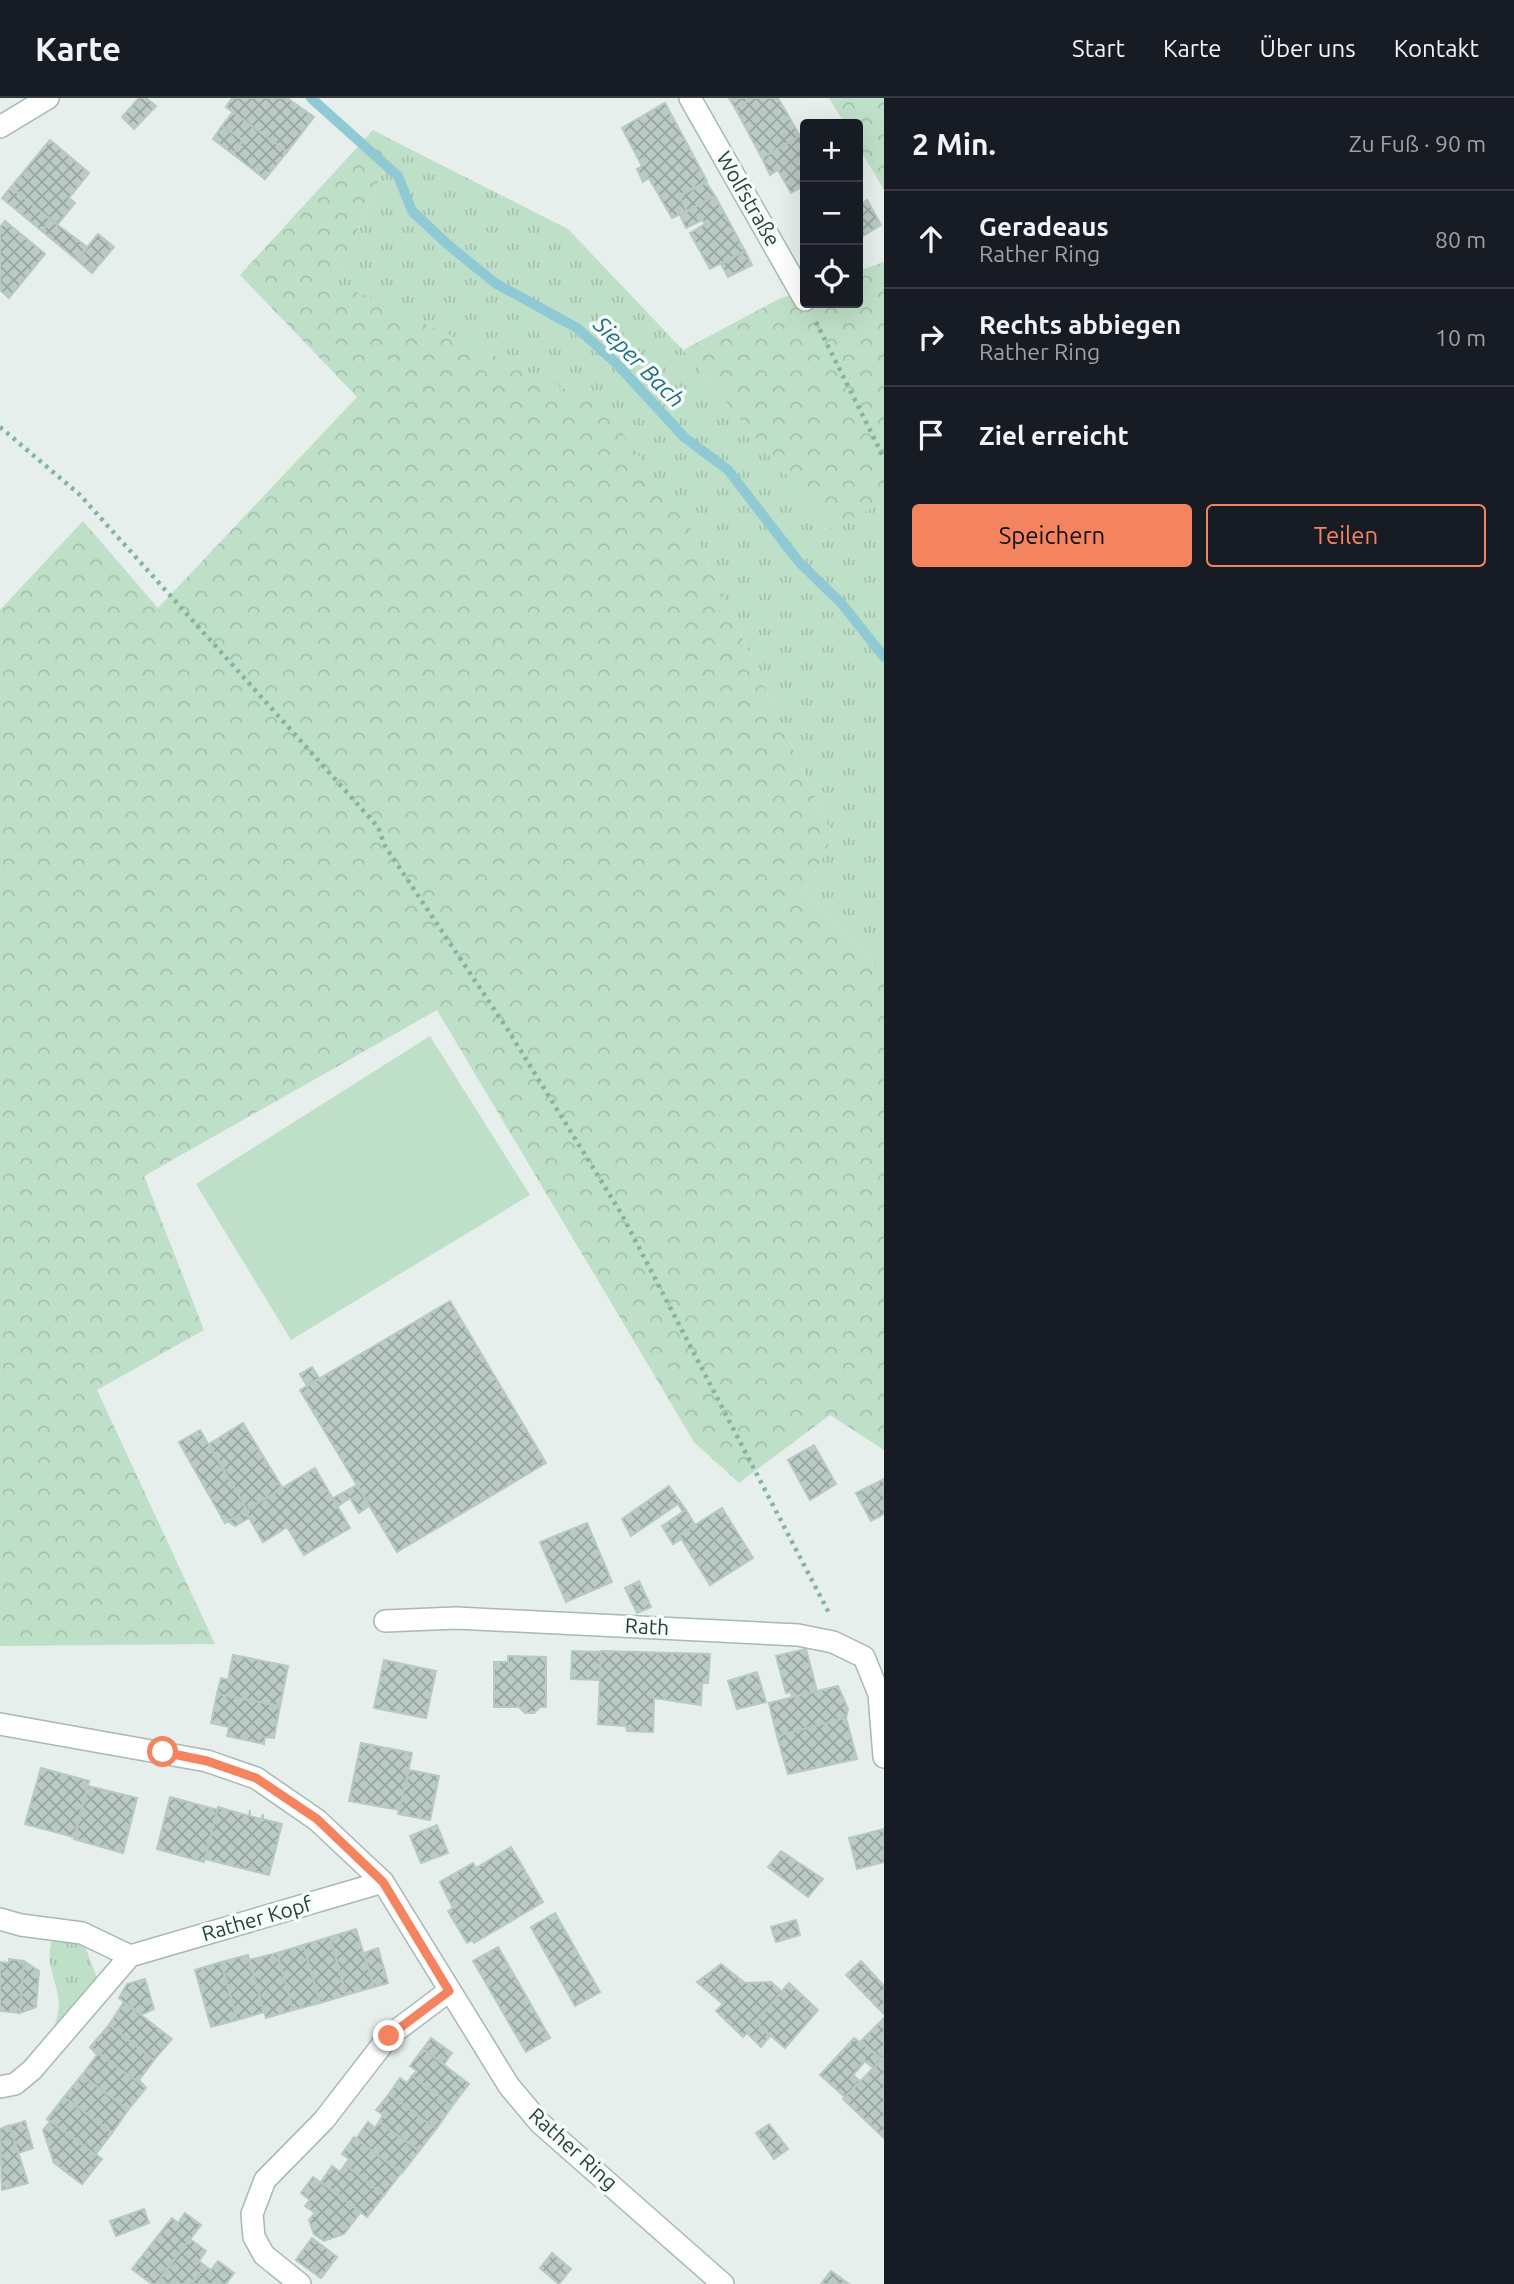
<!DOCTYPE html>
<html lang="de">
<head>
<meta charset="utf-8">
<style>
	:root { --surface:#171b24; --page:#20242c; --text:#f1f3f6; --muted:#9ea1a6; --line:#363941; --accent:#f4845f }
	body { margin:0; font-family:Ubuntu,sans-serif; background:var(--page); color:var(--text) }
	.controls { position:absolute; right:21px; top:21px; display:grid; overflow:hidden; border-radius:7px; box-shadow:0 7px 28px #0002 }
	.controls button { width:63px; height:63px; display:grid; place-items:center; padding:0; border:0; border-bottom:2px solid var(--line); background:var(--surface); color:var(--text); font:35px sans-serif }
	.stop { position:absolute; width:21px; height:21px; margin:-16px; border:5px solid #f4845f; border-radius:50%; background:#fff }
	.stop.end { background:#f4845f; border-color:#fff; box-shadow:0 2px 7px #0008 }
	.list { margin:0; padding:0; list-style:none }
	h2 { display:flex; justify-content:space-between; align-items:center; height:91px; margin:0; padding:0 28px; font-size:30px }
	h2 small { font-size:23px; font-weight:400; color:var(--muted) }
	.list li { display:grid; grid-template-columns:46px 1fr auto; gap:21px; align-items:center; box-sizing:border-box; height:98px; padding:0 28px; border-top:2px solid var(--line) }
	.list b { display:block; font-size:26px; white-space:nowrap }
	.list p { margin:0; font-size:23px; white-space:nowrap; color:var(--muted) }
	.list em { font-size:23px; font-style:normal; color:var(--muted) }
	.actions { display:flex; gap:14px; padding:21px 28px }
	.actions a { flex:1; padding:16px 0; border:2px solid var(--accent); border-radius:7px; text-align:center; font-size:24px; color:var(--accent) }
	.actions .main { background:var(--accent); color:#111 }
	.icon { flex:none; width:38px; height:38px; fill:none; stroke:currentColor; stroke-width:2; stroke-linecap:round; stroke-linejoin:round }
	.map { position:relative; flex:none; width:884px; height:2186px; overflow:hidden }
	header { display:flex; align-items:center; gap:42px; box-sizing:border-box; height:98px; padding:0 35px; background:var(--surface); border-bottom:2px solid var(--line) }
	header strong { font-size:33px }
	nav { display:flex; gap:38px; margin-inline-start:auto; font-size:24px }
	main { display:flex }
	aside { flex:1; background:var(--surface) }
	.map>svg:first-child { display:block }
	.grass { fill:url(#grass-tufts) }
	.forest { fill:url(#forest-crowns) }
	.pitch { fill:#bfe0c8 }
	.lines { fill:none; stroke-linecap:round; stroke-linejoin:round }
	.stream { stroke:#8ec9d4; stroke-width:10 }
	.building { fill:url(#building-cross-hatch); stroke:#b8c9c2; stroke-width:2 }
	.street-casing { stroke:#a8b8b2; stroke-width:24 }
	.path { stroke:#86b3a5; stroke-width:4.5; stroke-dasharray:3.5 5; stroke-linecap:butt }
	.street { stroke:#fff; stroke-width:21 }
	.route { stroke:#f4845f; stroke-width:9 }
	.labels { text-anchor:middle; stroke-width:7; stroke-linejoin:round; paint-order:stroke }
	.street-label { font-size:21px; fill:#24423a; stroke:#f7fbf9 }
	.water-label { font-size:23px; font-style:italic; fill:#1c6f80; stroke:#f7fbf9 }
</style>
</head>
<body>
<header>
<strong>Karte</strong>
<nav><a>Start</a><a>Karte</a><a>Über uns</a><a>Kontakt</a></nav>
</header>
<main>
<div class="map">
<svg width="884" height="2186" viewBox="0 0 884 2186">
	<defs>
		<pattern id="grass-tufts" width="24" height="20" patternUnits="userSpaceOnUse" patternTransform="scale(1.75)"><rect width="24" height="20" fill="#bfe0c8"/><path d="M3 7l-1-3M5 7V3M7 7l1-3M15 17l-1-3M17 17v-4M19 17l1-3" fill="none" stroke="#a4c1ad"/></pattern>
		<pattern id="forest-crowns" width="20" height="18" patternUnits="userSpaceOnUse" patternTransform="scale(1.75)"><rect width="20" height="18" fill="#bfe0c8"/><path d="M2 6a3 3 0 1 1 6 0M12 15a3 3 0 1 1 6 0" fill="none" stroke="#a4c1ad"/></pattern>
		<pattern id="building-cross-hatch" width="8" height="8" patternUnits="userSpaceOnUse" patternTransform="scale(1.75)"><rect width="8" height="8" fill="#bbcac4"/><path d="M0 0l8 8M0 8l8-8" fill="none" stroke="#98a6a0"/></pattern>
	</defs>
	<rect width="100%" height="100%" fill="#e6efeb"/>
	<g class="grass">
		<polygon points="396,44 568,131 683,252 831,430 884,404 884,875 804,795 833,738 694,435 335,184"/>
		<path d="M53 1839 85 1848 97 1880 54 1929C70 1892 40 1875 53 1839Z"/>
	</g>
	<g class="forest">
		<polygon points="829,0 884,0 884,92 858,48 858,26 845,26"/>
		<polygon points="373,32 396,44 335,184 604,309 694,435 833,738 804,795 884,875 884,1352 830,1317 739,1385 694,1344 437,912 144,1078 204,1232 97,1292 215,1546 0,1548 0,512 83,423 158,510 357,299 240,177"/>
		<polygon points="884,164 884,404 831,431 683,252 779,201 805,192 805,205 858,205 858,173"/>
	</g>
	<polygon class="pitch" points="430,938 530,1097 291,1242 196,1086"/>
	<g class="lines">
		<polyline class="stream" points="311,0 398,78 412,113 446,145 495,185 577,230 616,265 684,339 728,372 799,464 842,506 884,559"/>
	</g>
	<g class="building">
		<polygon points="139,0 146,0 156,8 134,31 122,19"/>
		<polygon points="232,0 287,0 314,19 287,54 226,9"/>
		<polygon points="729,0 754,0 735,10"/>
		<polygon points="754,0 778,0 800,38 762,60 735,10"/>
		<polygon points="665,5 707,83 679,98 687,113 672,120 649,80 643,84 637,71 642,68 622,30"/>
		<polygon points="233,14 287,54 265,81 233,56 243,42 222,28"/>
		<polygon points="222,28 243,42 233,56 213,41"/>
		<polygon points="805,35 805,87 791,95 778,72 770,77 762,60"/>
		<polygon points="50,42 89,75 69,100 75,105 57,127 11,89"/>
		<polygon points="706,84 715,98 687,113 679,98"/>
		<polygon points="11,89 51,122 42,133 2,100"/>
		<polygon points="715,98 745,153 710,171 690,135 705,126 702,122 686,130 680,117"/>
		<polygon points="858,100 861,106 867,102 881,127 858,141"/>
		<polygon points="51,122 87,149 77,162 42,133"/>
		<polygon points="5,123 45,156 9,200 0,192 0,129"/>
		<polygon points="98,136 114,149 92,175 77,162"/>
		<polygon points="745,153 752,167 728,179 721,166"/>
		<polygon points="450,1203 546,1365 397,1454 300,1292"/>
		<polygon points="312,1269 319,1280 307,1288 300,1276"/>
		<polygon points="243,1325 283,1391 247,1412 209,1346"/>
		<polygon points="200,1332 247,1412 225,1425 179,1344"/>
		<polygon points="814,1347 836,1386 810,1402 788,1362"/>
		<polygon points="315,1370 350,1430 304,1457 287,1429 263,1444 245,1413"/>
		<polygon points="884,1381 884,1416 871,1423 856,1395"/>
		<polygon points="357,1387 369,1408 359,1415 350,1400 338,1408 333,1400"/>
		<polygon points="669,1388 686,1412 683,1414 678,1406 631,1438 622,1421"/>
		<polygon points="722,1410 753,1460 710,1487 679,1437"/>
		<polygon points="686,1412 695,1427 679,1437 681,1441 673,1446 662,1428"/>
		<polygon points="245,1413 249,1420 235,1428 228,1423"/>
		<polygon points="587,1425 612,1484 566,1504 540,1444"/>
		<polygon points="639,1483 651,1509 637,1515 625,1490"/>
		<polygon points="806,1551 817,1593 792,1599 791,1594 786,1595 776,1558"/>
		<polygon points="572,1553 601,1554 600,1582 571,1581"/>
		<polygon points="601,1553 710,1556 708,1585 702,1585 701,1607 654,1600 653,1634 627,1633 626,1628 598,1626"/>
		<polygon points="233,1557 288,1568 280,1608 217,1596 221,1580 228,1582"/>
		<polygon points="508,1558 546,1559 546,1609 540,1609 534,1615 525,1615 519,1609 494,1609 494,1564 508,1564"/>
		<polygon points="384,1562 436,1573 426,1620 374,1610"/>
		<polygon points="757,1574 766,1604 737,1611 728,1583"/>
		<polygon points="838,1588 848,1611 846,1620 777,1638 769,1605"/>
		<polygon points="217,1596 280,1608 274,1640 265,1639 264,1646 227,1638 229,1629 211,1625"/>
		<polygon points="846,1620 857,1661 788,1676 777,1638"/>
		<polygon points="361,1645 412,1655 400,1712 349,1703"/>
		<polygon points="41,1670 89,1683 74,1739 25,1726"/>
		<polygon points="409,1672 439,1678 430,1722 398,1716"/>
		<polygon points="88,1688 137,1700 123,1755 74,1741"/>
		<polygon points="170,1699 218,1712 204,1764 157,1751"/>
		<polygon points="218,1709 249,1718 250,1712 250,1718 261,1721 263,1716 263,1721 282,1726 269,1777 205,1761"/>
		<polygon points="437,1727 448,1755 421,1765 410,1738"/>
		<polygon points="884,1731 884,1764 857,1771 849,1740"/>
		<polygon points="511,1749 543,1804 474,1845 472,1842 467,1845 448,1813 453,1810 440,1784 473,1765 476,1770"/>
		<polygon points="781,1753 823,1781 808,1799 768,1769"/>
		<polygon points="555,1815 600,1894 575,1908 531,1829"/>
		<polygon points="796,1822 800,1837 776,1844 771,1829"/>
		<polygon points="356,1831 374,1889 346,1897 330,1839"/>
		<polygon points="330,1839 346,1897 320,1905 303,1847"/>
		<polygon points="303,1847 320,1905 293,1912 277,1855"/>
		<polygon points="498,1849 550,1940 526,1954 473,1863"/>
		<polygon points="378,1850 388,1885 374,1889 364,1855"/>
		<polygon points="277,1855 293,1912 266,1920 249,1862"/>
		<polygon points="248,1857 264,1914 237,1922 221,1864"/>
		<polygon points="9,1861 24,1863 20,1915 0,1913 0,1864 9,1865"/>
		<polygon points="24,1863 39,1873 36,1909 20,1915"/>
		<polygon points="861,1863 884,1888 884,1916 846,1877"/>
		<polygon points="221,1864 237,1922 211,1929 195,1872"/>
		<polygon points="721,1866 745,1885 771,1884 782,1894 755,1924 770,1938 761,1949 747,1935 743,1939 716,1913 723,1906 697,1884"/>
		<polygon points="145,1881 154,1911 141,1917 119,1900 127,1886"/>
		<polygon points="789,1885 818,1912 785,1950 755,1924"/>
		<polygon points="124,1904 172,1941 154,1962 109,1927"/>
		<polygon points="884,1920 884,1959 882,1961 861,1943"/>
		<polygon points="109,1927 154,1962 139,1982 146,1990 90,1949"/>
		<polygon points="431,1940 452,1955 444,1966 423,1951"/>
		<polygon points="854,1940 882,1961 873,1970 865,1963 853,1977 860,1983 845,1999 820,1977"/>
		<polygon points="90,1949 146,1990 128,2012 82,1977 97,1957"/>
		<polygon points="423,1951 469,1986 452,2008 412,1978 417,1973 410,1968"/>
		<polygon points="884,1959 884,2040 843,2001"/>
		<polygon points="82,1977 128,2012 112,2035 64,1999"/>
		<polygon points="412,1978 452,2008 436,2031 389,1996 400,1980 407,1985"/>
		<polygon points="389,1996 436,2031 419,2053 379,2024 383,2017 376,2012"/>
		<polygon points="64,1999 112,2035 95,2057 47,2021"/>
		<polygon points="47,2021 102,2061 82,2086 54,2065 43,2032 50,2024"/>
		<polygon points="25,2023 33,2050 18,2055 10,2028"/>
		<polygon points="368,2024 375,2030 379,2024 419,2053 402,2075 356,2041"/>
		<polygon points="769,2026 788,2051 774,2061 756,2035"/>
		<polygon points="9,2027 28,2085 2,2092 0,2031"/>
		<polygon points="354,2039 401,2075 384,2097 345,2067 349,2061 342,2056"/>
		<polygon points="345,2067 384,2097 367,2119 321,2084 332,2068 340,2074"/>
		<polygon points="313,2079 361,2114 344,2136 324,2143 314,2136 309,2122 315,2115 305,2108 310,2102 301,2095"/>
		<polygon points="144,2111 149,2125 116,2138 110,2123"/>
		<polygon points="185,2115 201,2127 156,2186 152,2186 132,2171 172,2120 178,2125"/>
		<polygon points="312,2140 337,2159 321,2180 296,2162"/>
		<polygon points="190,2141 206,2153 199,2163 205,2168 191,2186 156,2186"/>
		<polygon points="552,2155 571,2171 559,2186 540,2170"/>
		<polygon points="218,2163 234,2175 226,2186 191,2186 205,2168 211,2172"/>
		<polygon points="831,2173 849,2186 821,2186"/>
	</g>
	<g class="lines">
		<defs>
			<g id="street">
				<polyline points="690,0 805,202"/>
				<polyline points="0,29 48,0"/>
				<polyline points="385,1523 456,1520 798,1537 833,1544 864,1559 879,1596 884,1659"/>
				<polyline points="0,1626 207,1663 256,1680 317,1722 383,1784 509,1988 540,2025 723,2186"/>
				<polyline points="0,1821 21,1827 82,1835 130,1858"/>
				<polyline points="0,1989 15,1986 32,1972 130,1858 383,1784"/>
				<polyline points="300,2186 264,2157 254,2139 252,2116 265,2082 324,2022 389,1938 449,1893"/>
			</g>
		</defs>
		<use href="#street" class="street-casing"/>
		<g class="path">
			<polyline points="816,224 884,360"/>
			<polyline points="0,329 80,397 378,729 385,748 508,932 621,1115 829,1515"/>
		</g>
		<use href="#street" class="street"/>
	</g>
	<g class="lines">
		<polyline class="route" points="163,1654 207,1663 256,1680 317,1721 383,1784 449,1893 389,1938"/>
	</g>
	<g class="labels">
		<g class="street-label">
			<text transform="translate(748 101) rotate(60)" y="7">Wolfstraße</text>
			<text transform="translate(647 1529) rotate(3)" y="7">Rath</text>
			<text transform="translate(257 1821) rotate(-16)" y="7">Rather Kopf</text>
			<text transform="translate(573 2051) rotate(42)" y="7">Rather Ring</text>
		</g>
		<g class="water-label">
			<text transform="translate(639 264) rotate(45)" y="8">Sieper Bach</text>
		</g>
	</g>
</svg>
<div class="controls">
<button>+</button>
<button>−</button>
<button><svg class="icon" aria-label="locate" viewBox="0 0 24 24"><circle cx="12" cy="12" r="6"/><path d="M12 2v4M12 18v4M2 12h4M18 12h4"/></svg></button>
</div>
<div class="stop" style="left:163px;top:1654px"></div>
<div class="stop end" style="left:389px;top:1938px"></div>
</div>
<aside>
<h2>2 Min.<small>Zu Fuß · 90 m</small></h2>
<ul class="list">
<li><svg class="icon" aria-label="ahead" viewBox="0 0 24 24"><path d="M12 20V5M6 11l6-6 6 6"/></svg><div><b>Geradeaus</b><p>Rather Ring</p></div><em>80 m</em></li>
<li><svg class="icon" aria-label="right" viewBox="0 0 24 24"><path d="M7 20v-9h11M14 6l5 5-5 5"/></svg><div><b>Rechts abbiegen</b><p>Rather Ring</p></div><em>10 m</em></li>
<li><svg class="icon" aria-label="arrive" viewBox="0 0 24 24"><path d="M6 21V4h12l-3 4 3 4H6"/></svg><div><b>Ziel erreicht</b></div></li>
</ul>
<div class="actions"><a class="main">Speichern</a><a>Teilen</a></div>
</aside>
</main>
</body>
</html>
